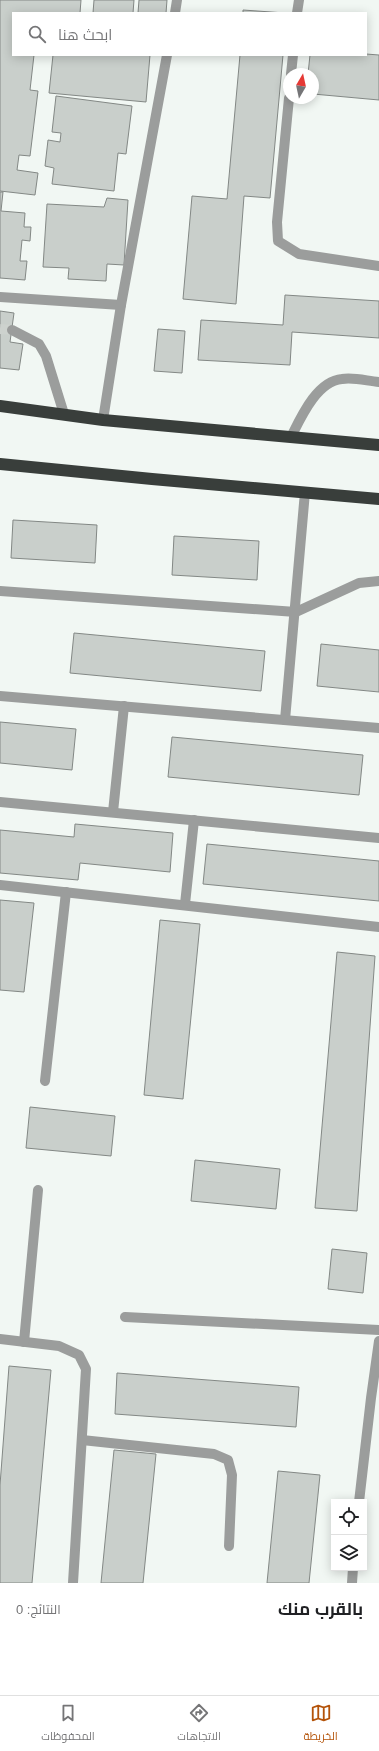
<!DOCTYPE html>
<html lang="ar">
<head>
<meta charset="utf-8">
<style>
	:root { --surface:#fff; --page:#f6f6f6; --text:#202124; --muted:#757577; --line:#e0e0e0; --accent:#b45309 }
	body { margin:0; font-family:Arial,Cairo,sans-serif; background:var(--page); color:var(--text); direction:rtl }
	.controls { position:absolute; right:12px; bottom:12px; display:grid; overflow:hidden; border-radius:0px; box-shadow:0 2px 10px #0003 }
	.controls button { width:36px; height:36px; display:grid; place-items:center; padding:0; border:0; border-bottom:1px solid var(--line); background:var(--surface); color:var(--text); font:20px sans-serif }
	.compass { position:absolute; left:283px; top:68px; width:36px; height:36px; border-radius:50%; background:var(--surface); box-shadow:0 2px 10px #0003; rotate:9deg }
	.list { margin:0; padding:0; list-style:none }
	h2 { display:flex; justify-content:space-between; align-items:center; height:52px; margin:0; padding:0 16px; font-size:17px }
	h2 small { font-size:13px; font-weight:400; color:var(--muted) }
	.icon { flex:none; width:22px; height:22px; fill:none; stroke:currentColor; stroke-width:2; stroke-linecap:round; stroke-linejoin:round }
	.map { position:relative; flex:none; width:379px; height:1583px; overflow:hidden; direction:ltr }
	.search { position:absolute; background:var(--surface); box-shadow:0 2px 10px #0003; left:12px; right:12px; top:12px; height:44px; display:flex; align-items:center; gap:10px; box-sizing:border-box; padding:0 14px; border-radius:0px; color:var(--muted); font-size:15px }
	.sheet { height:112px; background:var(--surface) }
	nav { display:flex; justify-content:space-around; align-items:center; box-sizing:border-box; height:56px; border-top:1px solid var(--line); background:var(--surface); font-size:11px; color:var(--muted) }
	nav a { display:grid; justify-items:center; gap:2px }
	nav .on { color:var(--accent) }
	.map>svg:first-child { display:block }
	.building { fill:#c9cfcb; stroke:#838885 }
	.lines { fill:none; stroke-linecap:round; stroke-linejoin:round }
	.minor-tunnel { stroke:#cdd2ce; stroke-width:10; stroke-dasharray:10 5; stroke-linecap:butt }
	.minor { stroke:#9b9d9c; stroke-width:10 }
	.highway { stroke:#393e3b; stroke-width:12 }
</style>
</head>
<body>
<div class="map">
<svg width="379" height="1583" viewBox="0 0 379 1583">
	<rect width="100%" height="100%" fill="#f1f7f3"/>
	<g class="building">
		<polygon points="0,0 81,0 80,13 13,13 13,55 34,55 30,90 38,91 30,156 19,155 17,170 38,173 35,195 0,191"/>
		<polygon points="94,0 134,0 133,13 93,13"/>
		<polygon points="139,0 167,0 166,13 138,13"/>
		<polygon points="243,10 285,13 243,13"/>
		<polygon points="366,54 379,55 379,100 313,94 313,74 308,74 310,55"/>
		<polygon points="53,55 150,55 146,102 49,93"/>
		<polygon points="240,55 283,55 270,198 244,196 236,304 183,299 192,196 227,199"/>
		<polygon points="56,96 132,106 126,154 118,153 114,191 52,184 54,168 45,166 48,140 60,142 61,133 52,132"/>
		<polygon points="0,192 3,192 1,211 25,213 24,227 31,227 30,241 22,240 20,261 27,261 25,280 0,278"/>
		<polygon points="107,198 128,200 124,265 107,264 106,281 68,279 69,268 43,267 47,204 104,207"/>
		<polygon points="285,295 379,301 379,338 292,332 290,365 198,360 201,320 283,325"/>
		<polygon points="0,311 14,313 10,342 23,344 19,370 0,368"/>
		<polygon points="158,329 185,331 182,373 154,371"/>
		<polygon points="13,520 97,525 95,563 11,558"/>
		<polygon points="174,536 259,541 257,580 172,575"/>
		<polygon points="74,633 265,651 261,691 70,673"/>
		<polygon points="321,644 379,650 379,692 317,686"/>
		<polygon points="0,722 76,729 72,770 0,763"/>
		<polygon points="172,737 363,755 359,795 168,777"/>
		<polygon points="75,824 173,833 170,872 80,863 78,880 0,873 0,830 74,837"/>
		<polygon points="207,844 379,861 379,901 203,884"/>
		<polygon points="0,900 34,903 24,992 0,990"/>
		<polygon points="160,920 200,924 183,1099 144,1095"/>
		<polygon points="337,952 375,956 357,1211 315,1208"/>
		<polygon points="30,1107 115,1116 111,1156 26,1148"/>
		<polygon points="195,1160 280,1169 276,1209 191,1201"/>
		<polygon points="332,1249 367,1253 363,1293 328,1289"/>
		<polygon points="9,1366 51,1370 32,1583 0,1583 0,1485"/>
		<polygon points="117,1373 299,1387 296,1427 115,1414"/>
		<polygon points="114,1450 156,1454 143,1583 101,1583"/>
		<polygon points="278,1471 320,1475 309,1583 267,1583"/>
	</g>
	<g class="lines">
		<polyline class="minor-tunnel" points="0,329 12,330"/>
		<g class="minor">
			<polyline points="175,13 177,0"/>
			<polyline points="297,13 299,0"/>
			<polyline points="291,74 293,55"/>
			<polyline points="289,98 277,222 278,241 299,254 379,266"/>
			<polyline points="0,297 121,305"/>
			<polyline points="12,330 39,344 46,356 64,414"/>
			<polyline points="103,420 121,305 167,55"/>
			<path d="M291 437C301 417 317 381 342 379 354 377 367 381 379 382"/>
			<polyline points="0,591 296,612 359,583 379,581"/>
			<polyline points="0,696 379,728"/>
			<polyline points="285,720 305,492"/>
			<polyline points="0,802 379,838"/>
			<polyline points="113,812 124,706"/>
			<polyline points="0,885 379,927"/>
			<polyline points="185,904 194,820"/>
			<polyline points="45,1081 66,892"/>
			<polyline points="125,1317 379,1330"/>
			<polyline points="0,1339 59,1346 79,1355 86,1369 73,1583"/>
			<polyline points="24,1342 38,1190"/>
			<polyline points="82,1440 214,1454 228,1460 232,1475 229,1546"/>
			<polyline points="359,1502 371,1398 379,1341"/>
			<polyline points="352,1583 353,1568"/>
		</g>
		<g class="highway">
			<polyline points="0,406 103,420 379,445"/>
			<polyline points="0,464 152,479 379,499"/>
		</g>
	</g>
</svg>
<div class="controls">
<button><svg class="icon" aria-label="locate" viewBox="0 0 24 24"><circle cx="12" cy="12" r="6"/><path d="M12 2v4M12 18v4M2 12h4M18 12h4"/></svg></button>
<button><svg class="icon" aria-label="layers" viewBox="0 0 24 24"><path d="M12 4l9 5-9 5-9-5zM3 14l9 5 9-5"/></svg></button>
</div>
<svg class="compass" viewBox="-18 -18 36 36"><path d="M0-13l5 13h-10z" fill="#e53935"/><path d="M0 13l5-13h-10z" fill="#757577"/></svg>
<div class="search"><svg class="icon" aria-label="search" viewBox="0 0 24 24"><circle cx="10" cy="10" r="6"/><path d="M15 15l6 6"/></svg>ابحث هنا</div>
</div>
<section class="sheet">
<h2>بالقرب منك<small>النتائج: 0</small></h2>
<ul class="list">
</ul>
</section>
<nav>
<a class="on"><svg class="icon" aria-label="map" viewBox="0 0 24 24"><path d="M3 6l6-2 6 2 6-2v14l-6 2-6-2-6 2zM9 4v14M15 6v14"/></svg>الخريطة</a>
<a><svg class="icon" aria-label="directions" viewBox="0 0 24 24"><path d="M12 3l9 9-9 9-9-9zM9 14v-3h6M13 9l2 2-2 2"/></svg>الاتجاهات</a>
<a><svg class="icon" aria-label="saved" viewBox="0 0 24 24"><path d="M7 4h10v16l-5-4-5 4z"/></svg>المحفوظات</a>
</nav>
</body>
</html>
